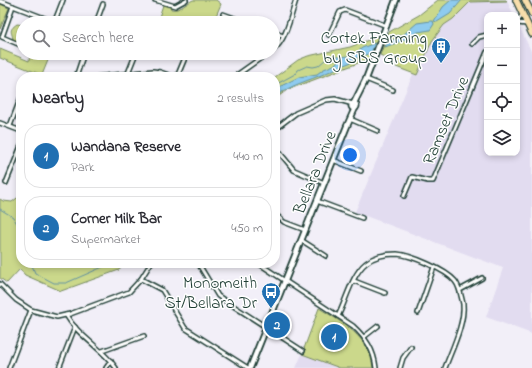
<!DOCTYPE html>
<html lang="en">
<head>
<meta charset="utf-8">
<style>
	:root { --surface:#fff; --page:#f2f2f3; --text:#2b2b33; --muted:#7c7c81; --line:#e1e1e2; --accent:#1f6fb2 }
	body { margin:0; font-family:"Indie Flower",sans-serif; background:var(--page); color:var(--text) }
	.controls { position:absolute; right:12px; top:12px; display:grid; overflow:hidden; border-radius:8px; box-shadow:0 2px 6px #0003 }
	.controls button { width:36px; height:36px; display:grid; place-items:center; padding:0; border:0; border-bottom:1px solid var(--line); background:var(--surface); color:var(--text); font:20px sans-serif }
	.you { position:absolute; left:350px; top:155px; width:14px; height:14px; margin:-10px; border:3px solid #fff; border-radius:50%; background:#1a73e8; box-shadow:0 0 0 6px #1a73e833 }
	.badge { display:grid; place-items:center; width:26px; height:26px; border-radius:50%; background:var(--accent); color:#fff; font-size:13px; font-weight:700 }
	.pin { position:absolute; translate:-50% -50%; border:2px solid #fff; box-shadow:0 1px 4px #0006 }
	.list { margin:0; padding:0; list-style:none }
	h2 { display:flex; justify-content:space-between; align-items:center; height:52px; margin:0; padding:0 16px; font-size:17px }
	h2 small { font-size:13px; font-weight:400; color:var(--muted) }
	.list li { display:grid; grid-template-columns:26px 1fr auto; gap:12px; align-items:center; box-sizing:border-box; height:64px; margin:0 8px 8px; padding:0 8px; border:1px solid var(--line); border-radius:16px }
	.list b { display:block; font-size:15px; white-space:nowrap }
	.list p { margin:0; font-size:13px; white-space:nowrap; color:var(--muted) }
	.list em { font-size:13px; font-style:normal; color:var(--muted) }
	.icon { flex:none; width:22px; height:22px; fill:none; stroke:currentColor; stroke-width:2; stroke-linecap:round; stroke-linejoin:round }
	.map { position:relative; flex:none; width:532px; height:368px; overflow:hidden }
	.search { position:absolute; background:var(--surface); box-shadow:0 2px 6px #0003; left:16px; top:16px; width:264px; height:44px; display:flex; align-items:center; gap:10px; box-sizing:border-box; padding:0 14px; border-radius:22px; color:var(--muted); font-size:15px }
	.panel { position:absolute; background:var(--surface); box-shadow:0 2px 6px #0003; left:16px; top:72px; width:264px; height:196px; border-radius:16px }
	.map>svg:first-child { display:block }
	.built { fill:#e2dcf0 }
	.green { fill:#cbd88b; stroke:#758a60 }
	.water { fill:#8ecbef; stroke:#6292a4 }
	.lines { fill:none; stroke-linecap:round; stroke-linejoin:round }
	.stream { stroke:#6292a4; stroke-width:1 }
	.street-casing { stroke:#1f3d34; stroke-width:6 }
	.secondary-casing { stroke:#1f3d34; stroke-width:8 }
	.highway-casing { stroke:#1f3d34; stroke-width:8 }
	.street { stroke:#fff; stroke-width:3 }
	.secondary { stroke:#fff; stroke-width:4.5 }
	.highway { stroke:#f8deab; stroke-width:5.5 }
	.labels { text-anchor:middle; stroke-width:3; stroke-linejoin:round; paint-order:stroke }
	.poi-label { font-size:17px; fill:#1f3d34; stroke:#fff; text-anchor:end }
	.street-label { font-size:17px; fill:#1f3d34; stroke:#fff }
</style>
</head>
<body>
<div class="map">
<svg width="532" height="368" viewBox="0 0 532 368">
	<rect width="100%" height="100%" fill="#f2eff8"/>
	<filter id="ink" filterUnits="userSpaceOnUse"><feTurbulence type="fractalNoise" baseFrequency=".025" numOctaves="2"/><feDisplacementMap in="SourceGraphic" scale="8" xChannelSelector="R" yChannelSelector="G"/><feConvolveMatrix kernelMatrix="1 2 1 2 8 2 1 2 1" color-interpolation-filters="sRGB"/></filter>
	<g filter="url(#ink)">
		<g class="built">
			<polygon points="507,1 514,15 487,15 487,153 517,153 517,22 532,53 532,334 486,317 503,268 355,212 413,74 417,75 432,41 444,25 453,19 470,2"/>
			<polygon points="302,354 340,368 296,368"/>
		</g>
		<g class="green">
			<path d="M193 0H216L221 4 213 23H176L159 17 163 5 171 7V9C180 11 185 4 193 0Z"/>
			<polygon points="438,0 506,0 507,1 470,2 453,19 444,25 432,41 417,75 396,67 398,63 380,55 389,32 419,15"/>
			<polygon points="0,4 9,8 0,29"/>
			<path d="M17 24 23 25V44L13 41C13 32 7 31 17 24Z"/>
			<polygon points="379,36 369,59 287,90 275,99 275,77 298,60 308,56 350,47"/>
			<polygon points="0,49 29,61 30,53 51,53 42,75 0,58"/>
			<polygon points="21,195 21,263 123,263 119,270 61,291 25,275 20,269 7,283 0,278 0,199 3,201 12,202"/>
			<path d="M319 308C343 323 370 337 373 368H340L302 354Z"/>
		</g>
		<g class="water">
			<polygon points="451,0 462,0 450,14 437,22 434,21 443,7"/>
			<polygon points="431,21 433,21 434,24 430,30 418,32 407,39 385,47 388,41 397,39 396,36 403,35 417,23"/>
			<path d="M375 43 371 53 354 59V61C344 65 335 69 326 73 308 81 290 85 275 97V89L299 77 317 74 324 69 334 65 338 61V59H334L335 57 350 56 354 55 362 48Z"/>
		</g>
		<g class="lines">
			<g class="stream">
				<polyline points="275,85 295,74 298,70 307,66 313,67 318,66 326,59 338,60"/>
				<polyline points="0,209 13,217 21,230"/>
				<polyline points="31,263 35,273 54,283 66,283 112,263"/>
			</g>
			<defs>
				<g id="street">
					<polyline points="155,0 175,6 186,0"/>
					<polyline points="0,1 52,21 56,18 63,0"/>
					<polyline points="13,6 2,37 23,46"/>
					<polyline points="223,14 248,23"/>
					<polyline points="517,22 522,15"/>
					<polyline points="96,23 103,4"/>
					<polyline points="517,23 527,24"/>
					<polyline points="273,32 283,36"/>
					<polyline points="329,35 340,12 345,10 387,26"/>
					<polyline points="472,44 479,37 487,35"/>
					<path d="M273 50C286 41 291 15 296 0"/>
					<polyline points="128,73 136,53"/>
					<polyline points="76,77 84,53"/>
					<polyline points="96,77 153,71 160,72 174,77"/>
					<polyline points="177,77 187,53"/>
					<polyline points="234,77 268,53"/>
					<polyline points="366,79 393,90"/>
					<polyline points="350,119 378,131"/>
					<polyline points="0,123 21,131"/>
					<polyline points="10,126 21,97"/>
					<polyline points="275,129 296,113 326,100 335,99 353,104"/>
					<polyline points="275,147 294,170 324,183"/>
					<polyline points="333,160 361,171"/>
					<polyline points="6,183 21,146"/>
					<polyline points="404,196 412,177 428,181 433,181 487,52"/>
					<polyline points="317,201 362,218"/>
					<polyline points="275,214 284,222 305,230"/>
					<polyline points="301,240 326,256"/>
					<polyline points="198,263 218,296 303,351"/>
					<path d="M258 263 353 326C366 338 374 350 376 368"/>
					<polyline points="141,279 162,290 185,328 248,368"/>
					<polyline points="354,281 385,293"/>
					<polyline points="0,284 16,300 31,310 57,317 70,314 129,292 141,279 151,263"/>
					<polyline points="460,290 482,278"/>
					<polyline points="418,313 434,267"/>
					<path d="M66 315C78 336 102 348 116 368"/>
					<path d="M338 316C346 301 352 274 366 263 374 256 387 254 397 254 411 255 446 270 455 281 460 287 461 296 463 304 465 323 452 349 445 368"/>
					<polyline points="364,337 378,326"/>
					<polyline points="102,351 144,336"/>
					<polyline points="9,368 31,310"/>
					<polyline points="59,368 75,327"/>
					<polyline points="106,368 111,361"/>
					<polyline points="400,368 403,358 411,347"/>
				</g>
				<g id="secondary">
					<polyline points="354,103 366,79 396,0"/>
					<circle cx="354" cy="106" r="2.5"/>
					<polyline points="250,368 347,126 355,108"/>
				</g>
				<g id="highway">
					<polyline points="516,0 532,34"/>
					<polyline points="525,0 532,14"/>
				</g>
			</defs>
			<use href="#street" class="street-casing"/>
			<use href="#secondary" class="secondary-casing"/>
			<use href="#highway" class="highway-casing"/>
			<use href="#street" class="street"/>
			<use href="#secondary" class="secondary"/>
			<use href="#highway" class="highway"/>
		</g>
	</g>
	<defs>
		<symbol id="building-pin" viewBox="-11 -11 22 30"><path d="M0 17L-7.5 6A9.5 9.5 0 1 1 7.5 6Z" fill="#1f6fb2" stroke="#fff"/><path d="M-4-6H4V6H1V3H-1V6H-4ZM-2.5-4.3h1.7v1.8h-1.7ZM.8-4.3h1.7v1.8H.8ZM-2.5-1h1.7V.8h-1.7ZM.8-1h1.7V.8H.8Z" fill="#fff"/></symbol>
		<symbol id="bus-pin" viewBox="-11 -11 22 30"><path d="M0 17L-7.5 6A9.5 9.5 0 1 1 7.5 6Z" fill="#1f6fb2" stroke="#fff"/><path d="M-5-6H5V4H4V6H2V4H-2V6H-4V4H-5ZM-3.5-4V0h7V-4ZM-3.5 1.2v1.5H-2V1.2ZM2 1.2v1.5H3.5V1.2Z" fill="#fff"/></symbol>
	</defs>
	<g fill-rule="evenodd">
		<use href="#building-pin" x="430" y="36" width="22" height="30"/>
		<use href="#bus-pin" x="260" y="281" width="22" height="30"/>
	</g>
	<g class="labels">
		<g class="poi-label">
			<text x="427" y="43">Cortek Farming<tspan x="427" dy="20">by SBS Group</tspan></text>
			<text x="257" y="288">Monomeith<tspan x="257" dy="20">St/Bellara Dr</tspan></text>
		</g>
		<g class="street-label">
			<text transform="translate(445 120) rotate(-67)" y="6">Ramset Drive</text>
			<text transform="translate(314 172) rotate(-68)" y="6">Bellara Drive</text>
		</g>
	</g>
</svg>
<div class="controls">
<button>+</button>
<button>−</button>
<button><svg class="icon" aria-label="locate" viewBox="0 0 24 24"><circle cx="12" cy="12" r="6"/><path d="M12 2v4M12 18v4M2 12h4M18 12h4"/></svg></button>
<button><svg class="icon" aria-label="layers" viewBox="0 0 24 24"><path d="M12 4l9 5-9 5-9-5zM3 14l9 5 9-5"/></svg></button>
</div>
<div class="you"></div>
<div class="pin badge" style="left:334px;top:337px">1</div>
<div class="pin badge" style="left:277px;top:325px">2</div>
<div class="search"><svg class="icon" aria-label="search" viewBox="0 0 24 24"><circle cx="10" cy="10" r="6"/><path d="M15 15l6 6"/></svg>Search here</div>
<section class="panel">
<h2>Nearby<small>2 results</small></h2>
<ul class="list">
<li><span class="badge">1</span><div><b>Wandana Reserve</b><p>Park</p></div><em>440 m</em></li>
<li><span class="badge">2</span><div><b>Corner Milk Bar</b><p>Supermarket</p></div><em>450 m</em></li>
</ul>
</section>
</div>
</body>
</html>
